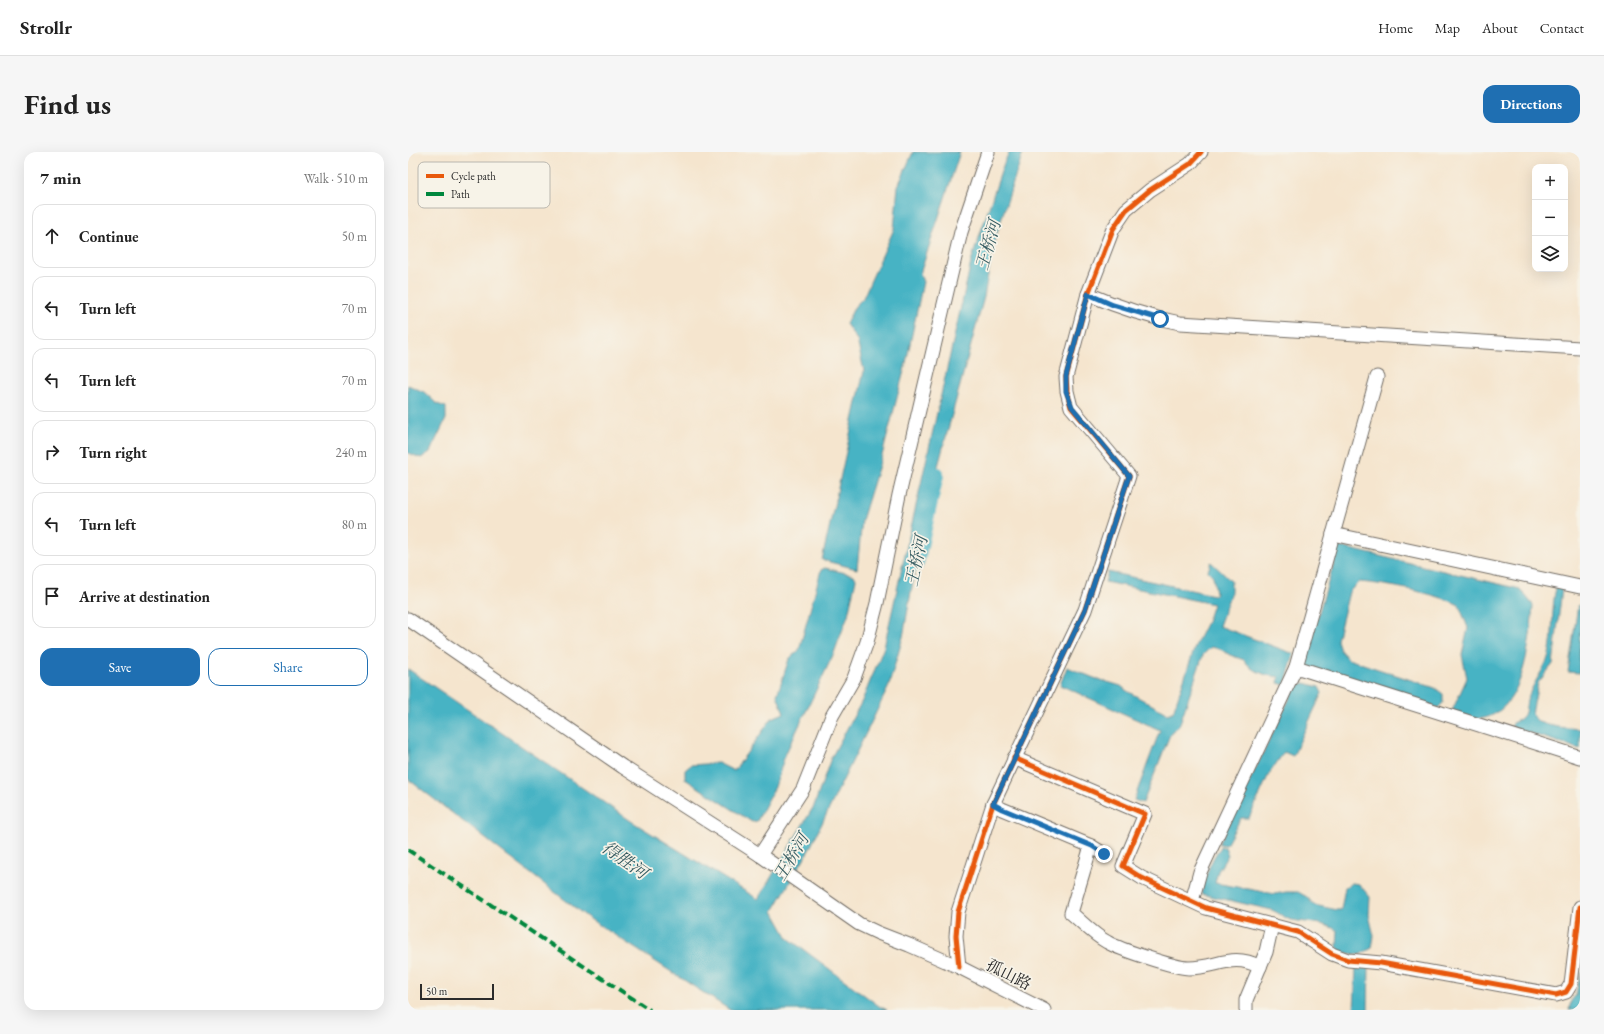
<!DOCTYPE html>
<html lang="en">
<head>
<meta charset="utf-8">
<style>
	:root { --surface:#fff; --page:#f6f6f6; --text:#222; --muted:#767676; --line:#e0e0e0; --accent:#1f6fb2 }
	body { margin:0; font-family:"EB Garamond","Noto Serif SC",serif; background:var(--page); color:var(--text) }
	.controls { position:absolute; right:12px; top:12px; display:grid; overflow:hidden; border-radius:8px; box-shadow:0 4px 16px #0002 }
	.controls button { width:36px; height:36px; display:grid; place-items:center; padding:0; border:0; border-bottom:1px solid var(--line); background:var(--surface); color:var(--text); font:20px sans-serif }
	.scale { position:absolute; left:12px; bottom:10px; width:74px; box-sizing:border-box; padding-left:4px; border:2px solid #2b2b2b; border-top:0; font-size:11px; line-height:14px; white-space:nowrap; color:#2b2b2b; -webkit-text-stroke:3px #f7f3e8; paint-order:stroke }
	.stop { position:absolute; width:12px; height:12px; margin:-9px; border:3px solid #1f6fb2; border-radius:50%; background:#fff }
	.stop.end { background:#1f6fb2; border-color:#fff; box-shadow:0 1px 4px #0008 }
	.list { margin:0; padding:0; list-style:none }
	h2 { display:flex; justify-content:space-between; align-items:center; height:52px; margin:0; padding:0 16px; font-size:17px }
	h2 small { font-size:13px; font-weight:400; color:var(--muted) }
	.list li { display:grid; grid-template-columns:26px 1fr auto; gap:12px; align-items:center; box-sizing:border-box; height:64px; margin:0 8px 8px; padding:0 8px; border:1px solid var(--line); border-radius:12px }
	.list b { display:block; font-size:15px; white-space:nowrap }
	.list em { font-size:13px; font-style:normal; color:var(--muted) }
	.actions { display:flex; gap:8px; padding:12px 16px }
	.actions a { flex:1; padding:9px 0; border:1px solid var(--accent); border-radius:12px; text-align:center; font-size:14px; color:var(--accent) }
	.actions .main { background:var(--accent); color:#fff }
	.icon { flex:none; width:22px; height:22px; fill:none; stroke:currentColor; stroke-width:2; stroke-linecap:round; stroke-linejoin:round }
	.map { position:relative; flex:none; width:1172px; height:858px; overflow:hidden; border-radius:12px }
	header { display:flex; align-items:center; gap:24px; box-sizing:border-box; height:56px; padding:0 20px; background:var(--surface); border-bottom:1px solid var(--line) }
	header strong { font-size:19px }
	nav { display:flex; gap:22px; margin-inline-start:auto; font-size:14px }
	.intro { display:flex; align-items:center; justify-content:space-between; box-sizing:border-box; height:96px; padding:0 24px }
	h1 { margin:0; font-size:28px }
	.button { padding:10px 18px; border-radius:12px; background:var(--accent); color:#fff; font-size:14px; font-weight:700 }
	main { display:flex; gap:24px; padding:0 24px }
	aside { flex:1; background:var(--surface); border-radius:12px; box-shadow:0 4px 16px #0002 }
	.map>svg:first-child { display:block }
	.water { fill:#47b3c4; stroke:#396f78 }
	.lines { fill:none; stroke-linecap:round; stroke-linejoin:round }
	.river { stroke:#47b3c4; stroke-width:18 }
	.minor-casing { stroke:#726c64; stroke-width:15 }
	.minor { stroke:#fff; stroke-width:13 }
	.quiet { stroke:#00873e; stroke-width:4; stroke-dasharray:8 4; stroke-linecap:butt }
	.cycleway-casing { stroke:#f7f3e8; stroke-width:8 }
	.cycleway { stroke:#e8590c; stroke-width:5 }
	.route { stroke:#1f6fb2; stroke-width:5 }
	.labels { text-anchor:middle; stroke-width:3.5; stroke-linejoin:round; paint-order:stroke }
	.street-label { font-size:16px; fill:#2b2b2b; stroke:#f7f3e8 }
	.water-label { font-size:17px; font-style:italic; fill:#355b61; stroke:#f7f3e8 }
	.key { fill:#f7f3e8; stroke:#bab7af; stroke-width:1 }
	.key-label { font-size:11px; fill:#2b2b2b }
</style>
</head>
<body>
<header>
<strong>Strollr</strong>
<nav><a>Home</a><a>Map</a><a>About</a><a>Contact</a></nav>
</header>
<div class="intro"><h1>Find us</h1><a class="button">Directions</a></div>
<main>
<aside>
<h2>7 min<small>Walk · 510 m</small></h2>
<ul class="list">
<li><svg class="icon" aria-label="ahead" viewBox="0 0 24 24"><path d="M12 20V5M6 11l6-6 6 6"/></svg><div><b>Continue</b></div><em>50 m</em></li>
<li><svg class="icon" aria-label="left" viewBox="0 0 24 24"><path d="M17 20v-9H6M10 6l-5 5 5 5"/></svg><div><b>Turn left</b></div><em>70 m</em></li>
<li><svg class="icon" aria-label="left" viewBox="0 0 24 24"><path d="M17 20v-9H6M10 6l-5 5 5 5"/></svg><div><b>Turn left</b></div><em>70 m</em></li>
<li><svg class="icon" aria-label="right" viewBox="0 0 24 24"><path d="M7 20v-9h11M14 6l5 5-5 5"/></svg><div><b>Turn right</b></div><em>240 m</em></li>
<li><svg class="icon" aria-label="left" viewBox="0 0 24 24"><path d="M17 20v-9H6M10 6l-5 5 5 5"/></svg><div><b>Turn left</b></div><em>80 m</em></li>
<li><svg class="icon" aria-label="arrive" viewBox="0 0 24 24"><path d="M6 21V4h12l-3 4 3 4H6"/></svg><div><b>Arrive at destination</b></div></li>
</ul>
<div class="actions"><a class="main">Save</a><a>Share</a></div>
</aside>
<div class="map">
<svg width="1172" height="858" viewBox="0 0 1172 858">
	<rect width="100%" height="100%" fill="#f7f3e8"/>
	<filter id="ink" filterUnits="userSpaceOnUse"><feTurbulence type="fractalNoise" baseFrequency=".025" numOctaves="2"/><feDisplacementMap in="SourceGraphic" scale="8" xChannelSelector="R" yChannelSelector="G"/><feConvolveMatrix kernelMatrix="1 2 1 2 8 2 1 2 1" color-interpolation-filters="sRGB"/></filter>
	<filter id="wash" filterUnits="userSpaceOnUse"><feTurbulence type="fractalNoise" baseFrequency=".012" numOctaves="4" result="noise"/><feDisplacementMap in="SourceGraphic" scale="16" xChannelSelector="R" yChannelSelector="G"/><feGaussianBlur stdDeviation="0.9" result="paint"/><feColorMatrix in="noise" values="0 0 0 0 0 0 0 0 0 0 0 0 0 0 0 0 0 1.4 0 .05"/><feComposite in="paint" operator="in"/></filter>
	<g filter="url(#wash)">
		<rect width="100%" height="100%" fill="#f5e5ce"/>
		<g class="water">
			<polygon points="505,0 552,0 512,122 515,130 498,211 475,300 454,368 449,417 414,408 456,219 449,188 438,172 447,154 455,146 486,77 490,34"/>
			<polygon points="602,0 615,0 586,90 576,145 517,362 495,485 480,536 401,698 365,759 380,786 471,854 479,858 322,858 179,765 0,627 0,517 223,669 350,747 406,654 423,606 454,549 476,495 564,106 597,8"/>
			<polygon points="0,233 16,240 29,252 38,255 38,267 22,300 13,306 0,301"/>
			<path d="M929 394 1112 437 1125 453C1122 489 1116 567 1067 567 1060 568 1051 562 1044 559L1059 526 1054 503 1060 476 1051 453C1028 441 978 432 951 430L941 440 929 488 932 498 940 507 1027 536 1035 542V551L1030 556 899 516 896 509 926 411Z"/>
			<polygon points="803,410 823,429 823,440 811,474 886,502 877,533 870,531 871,525 858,523 844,517 836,508 822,503 812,497 803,495 795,503 771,574 763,580 735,651 726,648 752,578 652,533 659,515 686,526 713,534 719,539 760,562 765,560 788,492 799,470 805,452 697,430 700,420 806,443 808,441 805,424 800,419"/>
			<polygon points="417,416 446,423 448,427 440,463 426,501 377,603 367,635 349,669 344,670 277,627 277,618 283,613 310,611 326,619 364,566 376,561 369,543 381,507 391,498 413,418"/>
			<path d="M1148 436 1154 437 1145 512 1130 531 1124 562 1130 570 1149 575 1172 577V597L1103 575 1106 570C1122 564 1115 556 1121 543 1127 527 1139 515 1142 498 1146 477 1143 456 1148 436Z"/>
			<polygon points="1170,453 1172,453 1171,521 1160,520"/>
			<polygon points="897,531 911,535 914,541 885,604 876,600 861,622 841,666 833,666 818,693 811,692 888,533"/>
			<path d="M813 695H817L820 703 810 719 807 731 867 742 878 740H890L899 745 906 753 929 758H933L937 735 944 731 951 732 962 745 961 763 966 784 964 796 951 803 933 800 929 795 930 779C917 770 899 771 884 768 876 766 871 761 864 758L793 742C797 726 802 708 813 695Z"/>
			<polygon points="948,814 961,814 960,858 946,858"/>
			<polygon points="1172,820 1172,858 1161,858 1163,849 1168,843"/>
		</g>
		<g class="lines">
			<polyline class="river" points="507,411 527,323"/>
		</g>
	</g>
	<g filter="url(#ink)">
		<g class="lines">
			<defs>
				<g id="minor">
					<path d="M680 142C710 155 740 165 772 171L1172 196"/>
					<polyline points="925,382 1172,435"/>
					<polyline points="0,467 215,615 352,703 451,772 470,781 501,793 551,815 636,858"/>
					<polyline points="888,515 1172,605"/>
					<polyline points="606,606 737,662 715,714 734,726 798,756 890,780 924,802 940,808 973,811 1148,843 1158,840 1163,832 1172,755"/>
					<polyline points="585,652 594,657 683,694 696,702"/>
					<path d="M683 694 663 761C674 770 686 783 699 790 711 797 767 816 781 816 809 816 824 800 852 815"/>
					<polyline points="352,703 395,637 424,564 446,526 459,490 469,451 491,343 553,80 580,0"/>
					<polyline points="784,749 792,720 888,515 969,225"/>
					<polyline points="551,815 548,784 550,760 585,652 677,458 721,324 663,255 659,239 658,225 680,142 705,77 718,58 742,38 782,12 793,0"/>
					<polyline points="838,858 838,848 858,800 864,773"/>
				</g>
			</defs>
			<use href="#minor" class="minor-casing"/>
			<use href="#minor" class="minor"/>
			<polyline class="quiet" points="0,698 242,858"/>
			<defs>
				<g id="cycleway">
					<polyline points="606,606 737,662 715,714 734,726 798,756 890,780 924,802 940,808 973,811 1148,843 1158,840 1163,832 1172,755"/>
					<polyline points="551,815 548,784 550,760 585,652 677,458 721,324 663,255 659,239 658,225 680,142 705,77 718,58 742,38 782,12 793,0"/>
				</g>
			</defs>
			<use href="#cycleway" class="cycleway-casing"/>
			<use href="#cycleway" class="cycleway"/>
		</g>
	</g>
	<g class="lines" filter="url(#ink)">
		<polyline class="route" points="696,702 684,694 594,657 585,652 677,458 721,324 664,255 658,239 658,224 680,142 705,153 752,167"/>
	</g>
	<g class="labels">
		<g class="street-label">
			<text transform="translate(601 822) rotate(27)" y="6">孤山路</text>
		</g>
		<g class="water-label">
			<text transform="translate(580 93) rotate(-74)" y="6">王桥河</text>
			<text transform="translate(508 409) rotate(-78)" y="6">王桥河</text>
			<text transform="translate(383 705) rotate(-59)" y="6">王桥河</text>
			<text transform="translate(217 708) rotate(35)" y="6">得胜河</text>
		</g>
	</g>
	<rect x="10" y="10" width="132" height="46" rx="6" class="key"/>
	<rect x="18" y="22" width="18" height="4" fill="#e8590c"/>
	<rect x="18" y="40" width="18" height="4" fill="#00873e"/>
	<g class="key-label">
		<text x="43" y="28">Cycle path</text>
		<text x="43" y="46">Path</text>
	</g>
</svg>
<div class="controls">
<button>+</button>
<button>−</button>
<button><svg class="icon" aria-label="layers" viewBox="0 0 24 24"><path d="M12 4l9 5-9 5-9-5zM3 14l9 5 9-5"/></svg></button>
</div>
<div class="scale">50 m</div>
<div class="stop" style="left:752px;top:167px"></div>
<div class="stop end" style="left:696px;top:702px"></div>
</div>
</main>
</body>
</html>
